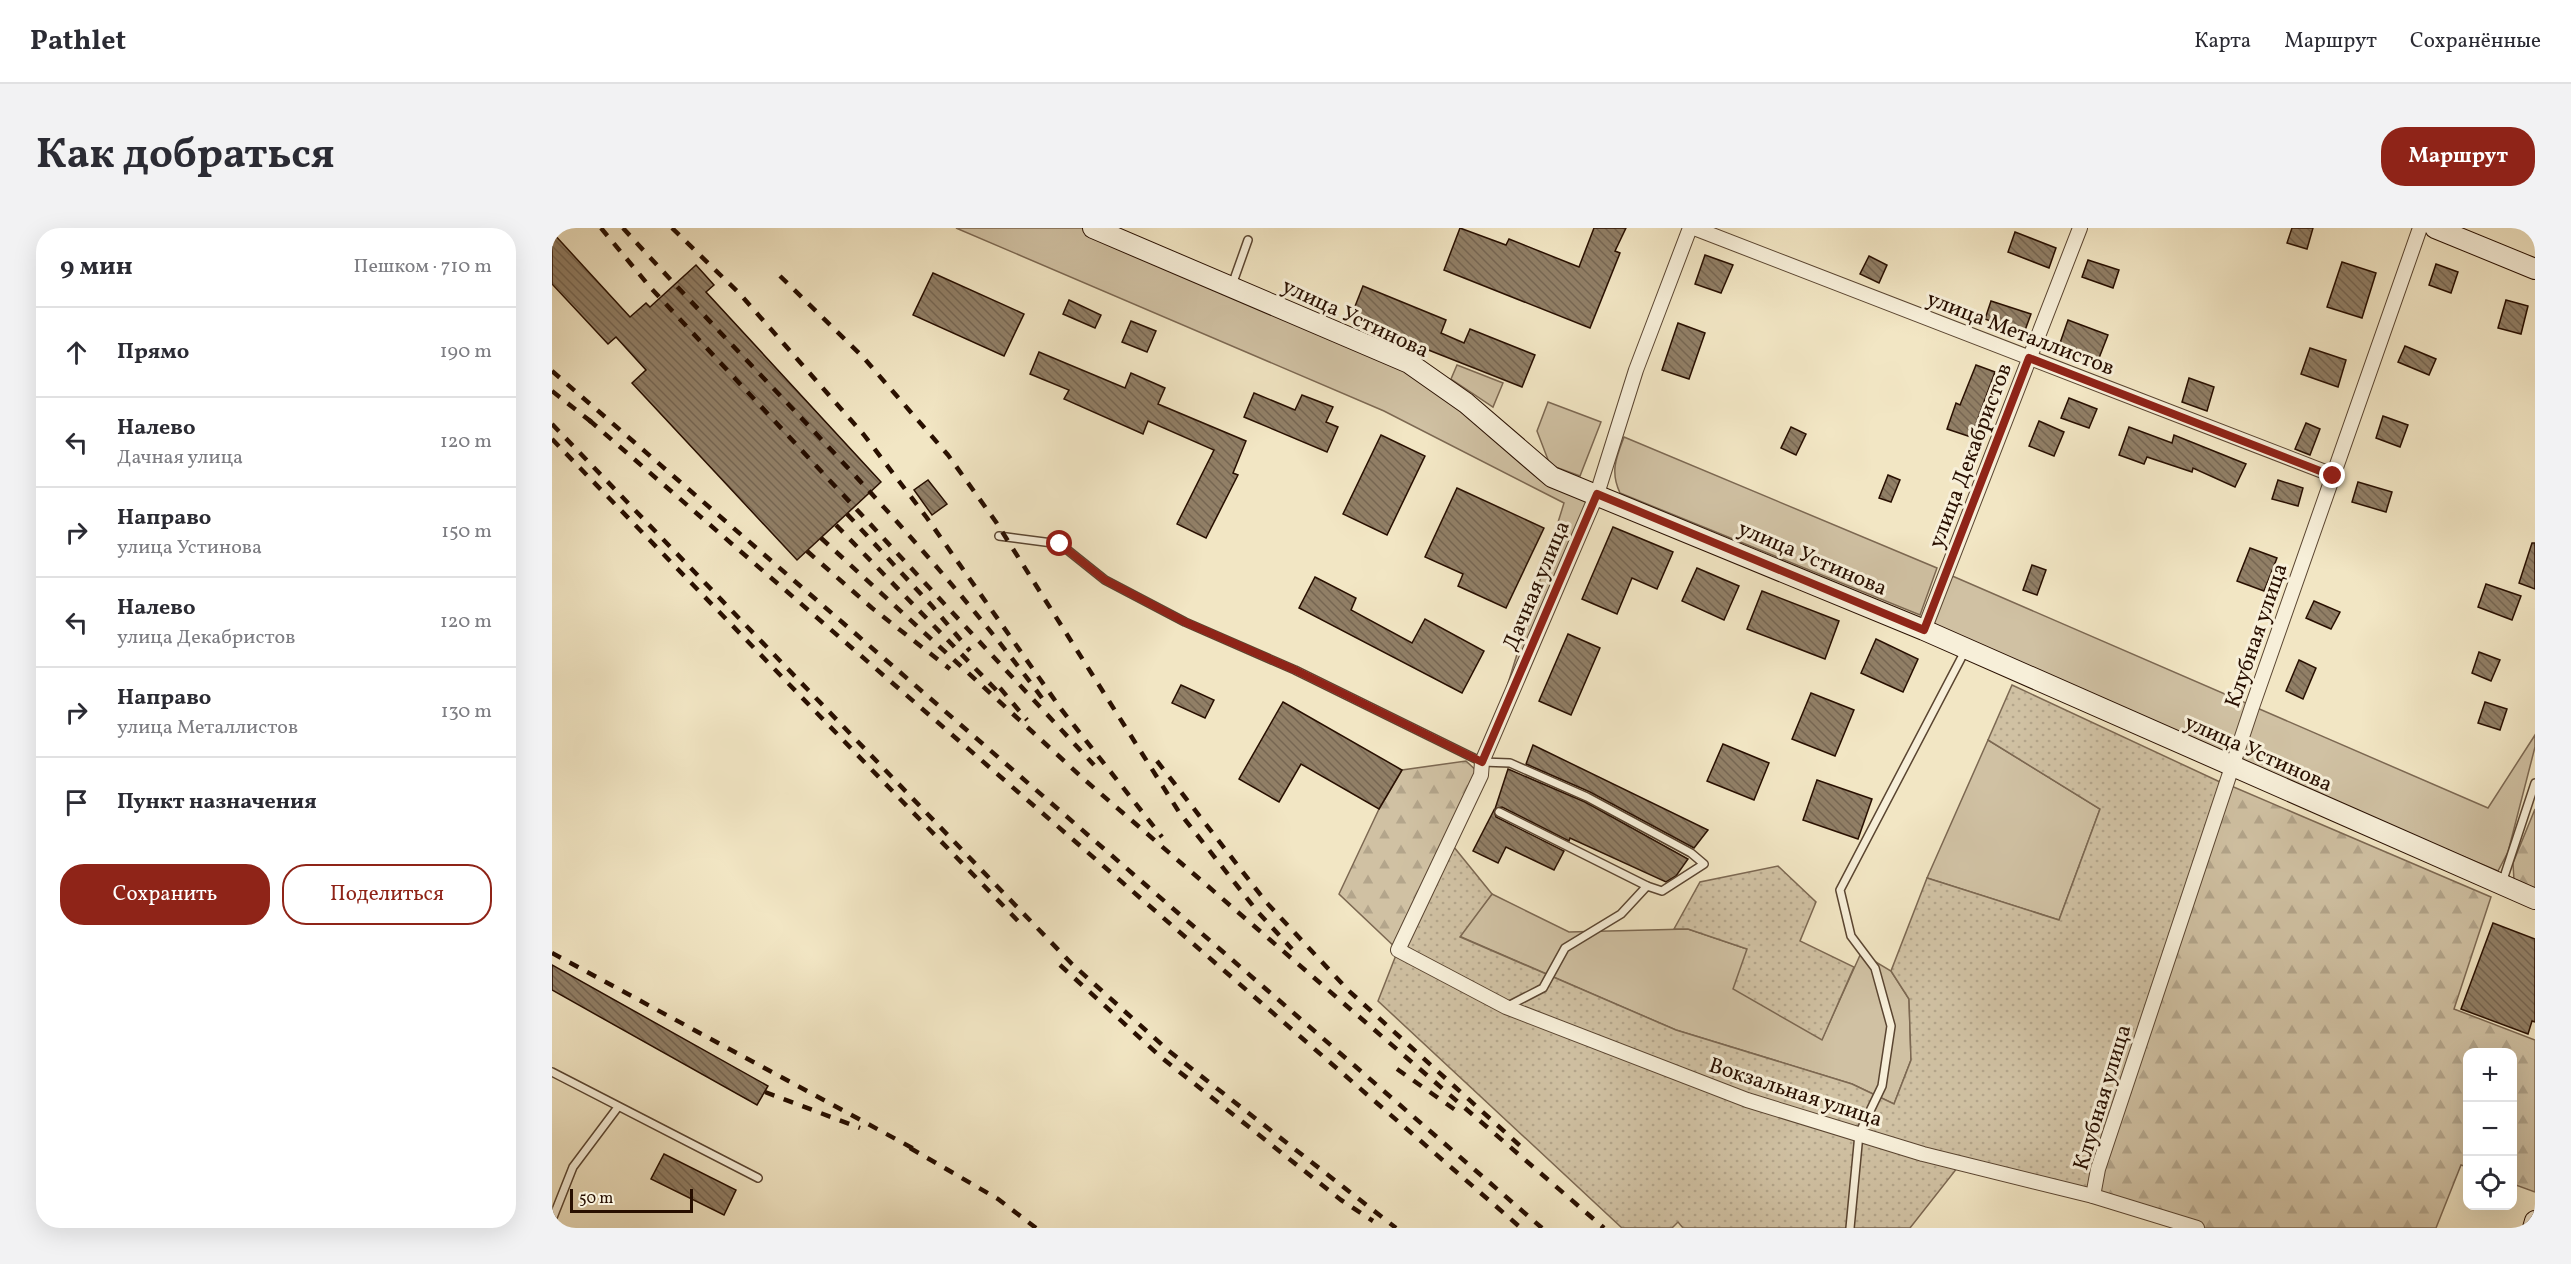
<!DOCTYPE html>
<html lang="ru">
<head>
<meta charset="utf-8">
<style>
	:root { --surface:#fff; --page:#f2f2f3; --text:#2b2b33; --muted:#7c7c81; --line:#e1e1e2; --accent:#8f2418 }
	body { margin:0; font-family:Vollkorn,serif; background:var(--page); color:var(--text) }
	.controls { position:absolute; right:18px; bottom:18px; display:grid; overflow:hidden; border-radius:12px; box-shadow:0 6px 24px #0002 }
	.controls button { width:54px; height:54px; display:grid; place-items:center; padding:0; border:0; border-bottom:2px solid var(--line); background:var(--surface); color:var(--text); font:30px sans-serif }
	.scale { position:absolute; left:18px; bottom:15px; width:123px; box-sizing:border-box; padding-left:6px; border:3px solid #280f00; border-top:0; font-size:16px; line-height:21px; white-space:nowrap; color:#280f00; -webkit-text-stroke:4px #f7efd9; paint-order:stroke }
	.stop { position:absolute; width:18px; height:18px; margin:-14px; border:4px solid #8f2418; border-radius:50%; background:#fff }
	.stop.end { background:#8f2418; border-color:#fff; box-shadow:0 2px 6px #0008 }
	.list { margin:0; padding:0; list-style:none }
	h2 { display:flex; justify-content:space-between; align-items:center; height:78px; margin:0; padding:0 24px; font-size:26px }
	h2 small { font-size:20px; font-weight:400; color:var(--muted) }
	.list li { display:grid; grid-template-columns:39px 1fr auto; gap:18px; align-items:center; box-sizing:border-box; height:90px; padding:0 24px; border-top:2px solid var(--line) }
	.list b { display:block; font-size:22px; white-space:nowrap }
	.list p { margin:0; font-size:20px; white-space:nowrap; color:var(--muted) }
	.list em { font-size:20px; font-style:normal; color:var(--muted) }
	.actions { display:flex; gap:12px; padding:18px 24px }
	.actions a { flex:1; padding:14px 0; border:2px solid var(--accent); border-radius:24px; text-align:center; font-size:21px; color:var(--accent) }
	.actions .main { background:var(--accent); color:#fff }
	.icon { flex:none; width:33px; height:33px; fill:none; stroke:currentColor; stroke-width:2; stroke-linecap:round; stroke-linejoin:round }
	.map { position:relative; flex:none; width:1983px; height:1000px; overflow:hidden; border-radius:24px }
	header { display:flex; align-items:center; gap:36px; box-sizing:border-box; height:84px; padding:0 30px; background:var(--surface); border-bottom:2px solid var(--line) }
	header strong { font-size:28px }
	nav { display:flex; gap:33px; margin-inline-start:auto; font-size:21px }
	.intro { display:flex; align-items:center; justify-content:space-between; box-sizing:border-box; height:144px; padding:0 36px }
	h1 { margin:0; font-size:42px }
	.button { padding:15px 27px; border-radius:24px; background:var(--accent); color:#fff; font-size:21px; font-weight:700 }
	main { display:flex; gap:36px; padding:0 36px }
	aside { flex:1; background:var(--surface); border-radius:24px; box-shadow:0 6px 24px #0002 }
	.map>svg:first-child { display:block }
	.grass { fill:#d0c1a3; stroke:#7c6852; stroke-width:1.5 }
	.forest { fill:url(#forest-firs); stroke:#7c6852; stroke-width:1.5 }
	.park { fill:url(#park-dots); stroke:#7c6852; stroke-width:1.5 }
	.building { fill:url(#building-back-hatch); stroke:#280f00; stroke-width:1.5 }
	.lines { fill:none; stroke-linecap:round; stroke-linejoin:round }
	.lane-casing { stroke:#5a4531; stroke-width:10 }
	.street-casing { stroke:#5a4531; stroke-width:16 }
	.secondary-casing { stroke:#280f00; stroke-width:22 }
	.lane { stroke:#f7efd9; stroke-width:7 }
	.street { stroke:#f7efd9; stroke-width:14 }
	.secondary { stroke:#f7efd9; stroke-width:20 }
	.rail { stroke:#280f00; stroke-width:4.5; stroke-dasharray:10 10; stroke-linecap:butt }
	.route { stroke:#8f2418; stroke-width:8 }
	.labels { text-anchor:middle; stroke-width:6; stroke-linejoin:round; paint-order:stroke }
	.street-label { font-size:22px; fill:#280f00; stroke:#f7efd9 }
</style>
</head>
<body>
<header>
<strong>Pathlet</strong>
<nav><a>Карта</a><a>Маршрут</a><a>Сохранённые</a></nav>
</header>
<div class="intro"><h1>Как добраться</h1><a class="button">Маршрут</a></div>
<main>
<aside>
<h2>9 мин<small>Пешком · 710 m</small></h2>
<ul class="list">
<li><svg class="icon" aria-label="ahead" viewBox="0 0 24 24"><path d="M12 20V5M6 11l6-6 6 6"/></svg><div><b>Прямо</b></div><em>190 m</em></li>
<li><svg class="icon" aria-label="left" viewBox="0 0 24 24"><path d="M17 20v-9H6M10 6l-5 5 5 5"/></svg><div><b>Налево</b><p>Дачная улица</p></div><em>120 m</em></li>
<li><svg class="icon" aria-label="right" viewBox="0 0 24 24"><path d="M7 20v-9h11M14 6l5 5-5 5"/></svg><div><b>Направо</b><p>улица Устинова</p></div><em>150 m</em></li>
<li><svg class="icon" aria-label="left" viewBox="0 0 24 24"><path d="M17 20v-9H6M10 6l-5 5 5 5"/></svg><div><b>Налево</b><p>улица Декабристов</p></div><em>120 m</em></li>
<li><svg class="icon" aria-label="right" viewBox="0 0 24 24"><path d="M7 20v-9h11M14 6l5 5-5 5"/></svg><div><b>Направо</b><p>улица Металлистов</p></div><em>130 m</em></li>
<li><svg class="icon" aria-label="arrive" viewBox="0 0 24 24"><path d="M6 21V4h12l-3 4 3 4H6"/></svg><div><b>Пункт назначения</b></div></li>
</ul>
<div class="actions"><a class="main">Сохранить</a><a>Поделиться</a></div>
</aside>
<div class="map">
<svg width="1983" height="1000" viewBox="0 0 1983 1000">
	<defs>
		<pattern id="forest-firs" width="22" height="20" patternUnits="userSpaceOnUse" patternTransform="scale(1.5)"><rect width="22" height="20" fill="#d0c1a3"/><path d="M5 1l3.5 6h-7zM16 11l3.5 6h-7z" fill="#b3a58b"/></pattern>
		<pattern id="park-dots" width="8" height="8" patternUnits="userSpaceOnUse" patternTransform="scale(1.5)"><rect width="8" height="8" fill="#d0c1a3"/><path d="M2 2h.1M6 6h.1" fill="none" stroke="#b3a58b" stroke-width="1.8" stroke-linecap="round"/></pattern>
		<pattern id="building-back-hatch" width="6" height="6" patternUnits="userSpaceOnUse" patternTransform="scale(1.5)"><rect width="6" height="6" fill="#917f66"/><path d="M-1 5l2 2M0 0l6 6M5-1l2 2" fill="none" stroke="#766652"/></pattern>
	</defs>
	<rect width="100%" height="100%" fill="#f2e6c4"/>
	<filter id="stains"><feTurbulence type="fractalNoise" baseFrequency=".00333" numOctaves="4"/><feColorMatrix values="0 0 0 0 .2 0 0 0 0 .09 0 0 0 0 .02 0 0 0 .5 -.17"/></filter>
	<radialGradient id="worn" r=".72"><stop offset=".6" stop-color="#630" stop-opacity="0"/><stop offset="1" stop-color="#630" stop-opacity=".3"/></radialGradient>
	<g class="grass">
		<polygon points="404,0 541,0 857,135 1040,268 953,465 1012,275 832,183"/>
		<polygon points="905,137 951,155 941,179 899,151"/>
		<polygon points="996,174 1049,194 1028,248 998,237 985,203"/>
		<path d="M1072 209 1385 340 1368 387 1068 265C1058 244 1064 230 1072 209Z"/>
		<polygon points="1398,347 1936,580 1983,507 1983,519 1956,624 1946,643 1687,535 1698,482 1676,528 1466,439 1379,394"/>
		<polygon points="1436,512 1548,581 1507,692 1375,650"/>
		<polygon points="940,666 1017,704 1136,701 1195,721 1226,785 1270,811 1309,725 1339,743 1357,771 1359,832 1342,876 1300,856 1124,802 907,708"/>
	</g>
	<g class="forest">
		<polygon points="914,533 929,547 846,722 787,666 827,581 850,542"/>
		<polygon points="1677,557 1939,669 1902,781 1983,812 1983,964 1961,956 1960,824 1916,824 1915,939 1909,937 1884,1000 1645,1000 1541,968"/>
		<polygon points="1983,581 1983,664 1962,653 1961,635"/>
	</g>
	<g class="park">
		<polygon points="1460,457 1668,554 1541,968 1409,935 1358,1000 1131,1000 1126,994 1120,1000 1070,1000 826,773 846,722 897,613 940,666 908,709 1124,802 1300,856 1342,876 1359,832 1357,771 1339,743 1375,650 1507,692 1548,581 1436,512"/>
		<polygon points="1226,638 1264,674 1248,713 1302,739 1270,812 1181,761 1195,721 1136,701 1122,701 1148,654"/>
	</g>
	<g class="building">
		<polygon points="908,0 954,17 957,11 1027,39 1042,0 1074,0 1063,23 1068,25 1038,100 892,42"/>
		<polygon points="1740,0 1761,0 1755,21 1735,15"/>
		<polygon points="0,4 78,89 94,75 98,79 144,37 162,57 154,64 329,254 245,332 80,155 94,142 64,109 56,116 0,56"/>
		<polygon points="1463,4 1504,20 1497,40 1456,24"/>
		<polygon points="1153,27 1181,37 1169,65 1143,56"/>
		<polygon points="1317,28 1335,37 1327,55 1308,46"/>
		<polygon points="1536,32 1567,42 1561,60 1530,49"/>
		<polygon points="1790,34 1824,45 1810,90 1775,79"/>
		<polygon points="1884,36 1906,44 1899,65 1877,57"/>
		<polygon points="381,45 472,86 452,128 361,87"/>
		<polygon points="811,58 894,92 889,105 912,115 918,101 983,127 970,159 798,91"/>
		<polygon points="517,72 549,87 543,100 511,86"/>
		<polygon points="1954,72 1976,78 1969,106 1946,100"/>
		<polygon points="1439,73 1479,86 1472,105 1433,91"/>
		<polygon points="1516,92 1556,107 1547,130 1508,115"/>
		<polygon points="579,93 604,103 595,124 570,114"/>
		<polygon points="1126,95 1153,105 1137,151 1110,142"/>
		<polygon points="1853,118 1884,131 1877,147 1846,134"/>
		<polygon points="1758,120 1794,132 1786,159 1749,146"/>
		<polygon points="487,124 573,160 579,145 613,160 606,176 694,213 681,245 686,247 654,310 625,296 662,222 596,193 591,206 512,171 517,162 478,146"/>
		<polygon points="1424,137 1443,144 1419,209 1395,201 1404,175 1408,177"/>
		<polygon points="1637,150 1662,159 1655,183 1630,174"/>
		<polygon points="702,165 743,182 750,167 781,179 774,194 786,199 775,224 692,189"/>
		<polygon points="1517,170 1545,181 1537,200 1509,190"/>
		<polygon points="1831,188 1856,197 1848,219 1824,210"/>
		<polygon points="1487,193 1512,204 1502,228 1477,218"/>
		<polygon points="1754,195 1768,201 1758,227 1743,221"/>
		<polygon points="1239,199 1254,206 1244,227 1229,220"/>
		<polygon points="1577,199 1620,215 1622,207 1694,236 1683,259 1641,240 1640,244 1595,229 1592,236 1567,227"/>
		<polygon points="829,207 873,228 835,307 791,286"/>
		<polygon points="1336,247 1348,252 1339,274 1327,270"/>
		<polygon points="376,252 395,276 380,287 362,262"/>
		<polygon points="1726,252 1751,260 1746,278 1720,271"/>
		<polygon points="1806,254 1840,264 1834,284 1800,274"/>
		<polygon points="905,260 992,300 954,380 906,358 911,346 873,329"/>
		<polygon points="1061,299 1121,324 1105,361 1080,350 1065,386 1030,371"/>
		<polygon points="1980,315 1983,315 1983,361 1967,355"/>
		<polygon points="1698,320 1725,330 1712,363 1685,353"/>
		<polygon points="1480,337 1494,342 1485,367 1471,362"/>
		<polygon points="1145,340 1187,358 1172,392 1130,373"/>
		<polygon points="763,349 804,370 799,382 860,415 873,391 932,423 910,465 747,380"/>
		<polygon points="1934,356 1969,368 1960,392 1926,379"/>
		<polygon points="1210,363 1287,393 1273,431 1195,401"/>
		<polygon points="1762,373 1788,384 1779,401 1754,390"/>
		<polygon points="1016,406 1048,420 1019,487 987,473"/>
		<polygon points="1324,411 1366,431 1351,464 1309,445"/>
		<polygon points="1927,424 1948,432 1939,453 1920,445"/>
		<polygon points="1747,432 1764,440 1751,471 1734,463"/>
		<polygon points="629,457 662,472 653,490 620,475"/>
		<polygon points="1259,465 1302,482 1283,528 1240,511"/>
		<polygon points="731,474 850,542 827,581 749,536 727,574 687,551"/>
		<polygon points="1933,474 1955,481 1948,502 1926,495"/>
		<polygon points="1171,516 1217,535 1202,572 1155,553"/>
		<polygon points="981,517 1156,602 1142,620 1038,564 974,536"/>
		<polygon points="956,541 1033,574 1136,631 1124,648 1114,654 1018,610 1017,613 950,579 943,581"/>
		<polygon points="1265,552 1320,571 1306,611 1251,592"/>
		<polygon points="942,582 944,589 1012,623 1002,642 954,619 946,635 921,623"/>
		<polygon points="1941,695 1983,711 1983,794 1980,793 1976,806 1909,781"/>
		<polygon points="0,737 216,858 205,877 0,762"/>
		<polygon points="112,926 184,962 172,987 99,951"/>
	</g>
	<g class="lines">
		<defs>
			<g id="lane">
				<polyline points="680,57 696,12"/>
				<polyline points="447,308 508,316 553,352 633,394 743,442 930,534 958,535 1035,569 1139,625 1152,636 1110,663 1095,658 1069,686 1013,720 991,760 956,778"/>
				<polyline points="947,584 1095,658"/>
				<polyline points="1950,655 1983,555"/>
				<polyline points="0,844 206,950"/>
				<polyline points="0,992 21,939 66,879"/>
				<polyline points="1298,1000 1307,906 1330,858 1339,798 1323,740 1299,708 1288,662 1414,421"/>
			</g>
			<g id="street">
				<polyline points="1138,0 1084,142 1045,266 930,534 929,547 846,722 954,779 1195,872 1371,926 1541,968 1645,1000"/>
				<polyline points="1142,0 1781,247"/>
				<polyline points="1372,402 1528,0"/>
				<polyline points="1541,968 1546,941 1700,479 1868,0"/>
			</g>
			<g id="secondary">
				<polyline points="541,0 857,135 914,175 1000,249 1372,402 1983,671"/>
				<polyline points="1883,0 1983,41"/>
				<polyline points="1981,1000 1983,993"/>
			</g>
		</defs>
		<use href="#lane" class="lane-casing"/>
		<use href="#street" class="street-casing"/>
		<use href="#secondary" class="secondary-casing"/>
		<use href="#lane" class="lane"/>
		<use href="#street" class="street"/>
		<use href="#secondary" class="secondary"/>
		<g class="rail">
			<polyline points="49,0 98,59 542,537"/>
			<path d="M71 0C212 155 365 301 490 470"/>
			<polyline points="120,0 188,66 312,207 375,290 509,481 610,609"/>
			<polyline points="228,48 311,129 396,227 444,294 627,584 705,683 740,721"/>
			<polyline points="0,143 990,1000"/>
			<polyline points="0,163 42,196"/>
			<polyline points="37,192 969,1000"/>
			<polyline points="0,196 520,736 617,823 844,1000"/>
			<polyline points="0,211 466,693"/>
			<polyline points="295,286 380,378 418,423"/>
			<polyline points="284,297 450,468"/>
			<polyline points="269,310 534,553 1052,1000"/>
			<polyline points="255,323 320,380 398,441"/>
			<polyline points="448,460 475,492"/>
			<polyline points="605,533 714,674 797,763 975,924"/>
			<polyline points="0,725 364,922"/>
			<polyline points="508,737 610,830 789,972 821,993"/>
			<polyline points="845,841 909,886"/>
			<polyline points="213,864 308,900"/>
			<polyline points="358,920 446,971 484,1000"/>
		</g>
	</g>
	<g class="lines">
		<polyline class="route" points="508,316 553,352 633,394 743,442 930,534 1045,266 1372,402 1477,130 1781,248"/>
	</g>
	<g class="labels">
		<g class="street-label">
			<text transform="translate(804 89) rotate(25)" y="8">улица Устинова</text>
			<text transform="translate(1469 104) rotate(21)" y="8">улица Металлистов</text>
			<text transform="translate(1417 227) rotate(-69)" y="8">улица Декабристов</text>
			<text transform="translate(1261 329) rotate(23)" y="8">улица Устинова</text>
			<text transform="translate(983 357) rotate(-67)" y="8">Дачная улица</text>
			<text transform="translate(1703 407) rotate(-71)" y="8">Клубная улица</text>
			<text transform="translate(1707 524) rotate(24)" y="8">улица Устинова</text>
			<text transform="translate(1244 863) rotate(18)" y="8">Вокзальная улица</text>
			<text transform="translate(1549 869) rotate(-73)" y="8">Клубная улица</text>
		</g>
	</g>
	<rect width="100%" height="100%" filter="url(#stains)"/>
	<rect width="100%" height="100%" fill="url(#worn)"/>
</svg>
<div class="controls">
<button>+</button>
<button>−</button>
<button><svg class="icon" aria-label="locate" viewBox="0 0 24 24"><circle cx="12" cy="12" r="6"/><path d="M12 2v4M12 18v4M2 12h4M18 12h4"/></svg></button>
</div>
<div class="scale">50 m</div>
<div class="stop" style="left:508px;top:316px"></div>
<div class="stop end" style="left:1781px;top:248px"></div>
</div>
</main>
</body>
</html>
